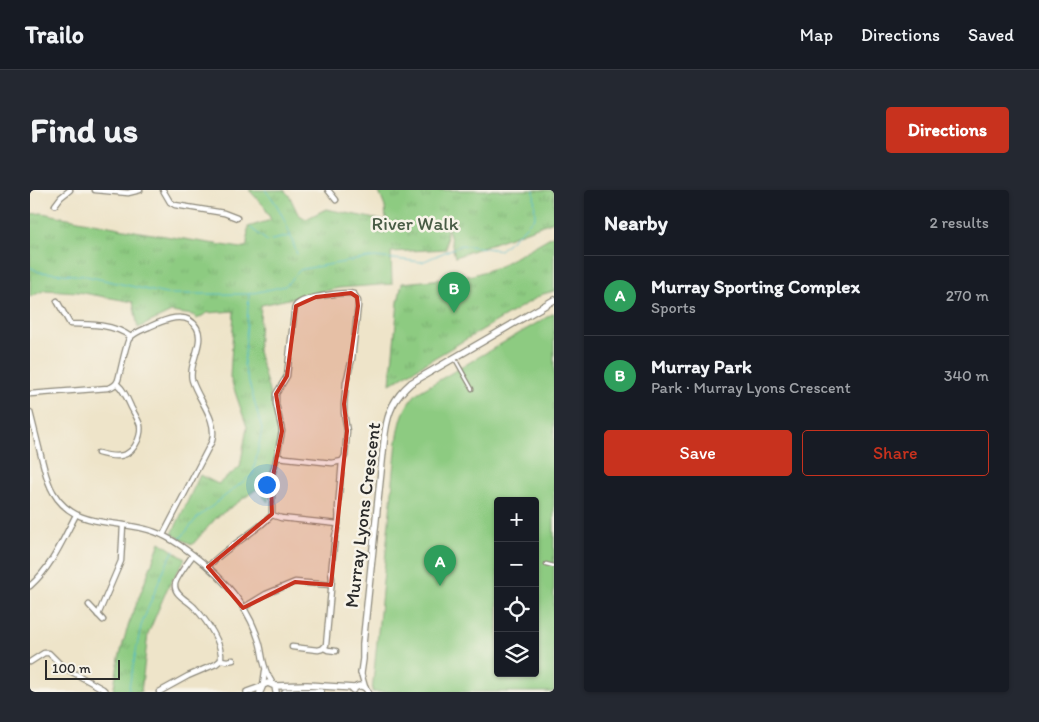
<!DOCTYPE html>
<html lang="en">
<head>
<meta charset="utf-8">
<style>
	:root { --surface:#171b24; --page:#242831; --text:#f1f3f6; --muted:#9ea1a6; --line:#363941; --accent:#c8321e }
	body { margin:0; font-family:Itim,sans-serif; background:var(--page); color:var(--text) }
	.controls { position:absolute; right:15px; bottom:15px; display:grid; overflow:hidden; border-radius:5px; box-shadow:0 1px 4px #0004 }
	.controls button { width:45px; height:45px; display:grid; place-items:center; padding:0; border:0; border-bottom:1px solid var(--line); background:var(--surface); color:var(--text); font:25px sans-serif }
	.scale { position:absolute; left:15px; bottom:12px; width:75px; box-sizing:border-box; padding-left:5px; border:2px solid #2b2b2b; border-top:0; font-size:14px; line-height:18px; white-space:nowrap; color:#2b2b2b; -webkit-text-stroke:4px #f7f3e8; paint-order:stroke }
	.you { position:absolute; left:236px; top:294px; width:18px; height:18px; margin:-12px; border:4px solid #fff; border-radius:50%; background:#1a73e8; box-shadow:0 0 0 8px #1a73e833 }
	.badge { display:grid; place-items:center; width:32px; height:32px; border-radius:50%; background:var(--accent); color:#fff; font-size:16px; font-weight:700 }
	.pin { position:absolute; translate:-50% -41px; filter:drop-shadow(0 1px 2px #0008) }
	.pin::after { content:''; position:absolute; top:26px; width:18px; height:15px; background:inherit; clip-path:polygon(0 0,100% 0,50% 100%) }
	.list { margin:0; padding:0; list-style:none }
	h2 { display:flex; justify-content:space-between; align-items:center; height:65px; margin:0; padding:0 20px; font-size:21px }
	h2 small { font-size:16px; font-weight:400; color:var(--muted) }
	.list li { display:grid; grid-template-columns:32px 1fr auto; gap:15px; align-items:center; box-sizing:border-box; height:80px; padding:0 20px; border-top:1px solid var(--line) }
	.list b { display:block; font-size:19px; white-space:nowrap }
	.list p { margin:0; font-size:16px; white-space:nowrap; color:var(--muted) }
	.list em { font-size:16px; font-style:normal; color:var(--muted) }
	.actions { display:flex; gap:10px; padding:15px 20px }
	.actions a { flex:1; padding:11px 0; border:1px solid var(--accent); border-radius:5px; text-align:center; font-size:18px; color:var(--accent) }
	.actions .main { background:var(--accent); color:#fff }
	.icon { flex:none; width:28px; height:28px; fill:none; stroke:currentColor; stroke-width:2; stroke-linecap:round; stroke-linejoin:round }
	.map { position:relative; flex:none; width:524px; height:502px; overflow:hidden; border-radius:5px }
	header { display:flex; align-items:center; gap:30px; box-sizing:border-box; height:70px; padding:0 25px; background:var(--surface); border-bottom:1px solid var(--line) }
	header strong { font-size:24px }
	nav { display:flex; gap:28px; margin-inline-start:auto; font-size:18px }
	.intro { display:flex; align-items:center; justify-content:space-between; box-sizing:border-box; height:120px; padding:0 30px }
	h1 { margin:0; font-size:35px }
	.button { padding:12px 22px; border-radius:5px; background:var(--accent); color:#fff; font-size:18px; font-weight:700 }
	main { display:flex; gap:30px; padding:0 30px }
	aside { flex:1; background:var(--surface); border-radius:5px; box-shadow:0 1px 4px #0004 }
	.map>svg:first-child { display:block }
	.grass { fill:url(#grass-tufts); stroke:#5c7b56 }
	.pitch { fill:#8dcb81; stroke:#5c7b56; fill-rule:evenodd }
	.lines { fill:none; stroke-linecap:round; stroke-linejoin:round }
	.stream { stroke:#4fbacb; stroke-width:1 }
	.service-casing { stroke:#8c887a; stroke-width:5 }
	.minor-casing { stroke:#8c887a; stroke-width:7 }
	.tertiary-casing { stroke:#8c887a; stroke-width:8 }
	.service { stroke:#fff; stroke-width:2.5 }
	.minor { stroke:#fff; stroke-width:4.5 }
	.tertiary { stroke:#fff; stroke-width:5.5 }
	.marked { fill:#c8321e; fill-opacity:0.2; stroke:#c8321e; stroke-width:4; stroke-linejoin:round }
	.labels { text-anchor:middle; stroke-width:5; stroke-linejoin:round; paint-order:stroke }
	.park-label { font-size:19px; fill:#485b45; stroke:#f7f3e8 }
	.street-label { font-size:19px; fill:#2b2b2b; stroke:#f7f3e8 }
</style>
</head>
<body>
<header>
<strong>Trailo</strong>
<nav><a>Map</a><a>Directions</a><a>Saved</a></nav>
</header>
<div class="intro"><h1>Find us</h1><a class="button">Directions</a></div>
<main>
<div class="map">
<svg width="524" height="502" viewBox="0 0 524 502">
	<defs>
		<pattern id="grass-tufts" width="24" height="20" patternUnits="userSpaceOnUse" patternTransform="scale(1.25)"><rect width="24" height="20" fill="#8dcb81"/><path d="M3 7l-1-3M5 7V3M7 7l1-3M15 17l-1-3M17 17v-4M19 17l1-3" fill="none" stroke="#7aae70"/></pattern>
	</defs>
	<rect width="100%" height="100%" fill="#f7f3e8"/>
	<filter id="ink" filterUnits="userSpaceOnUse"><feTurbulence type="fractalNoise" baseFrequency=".02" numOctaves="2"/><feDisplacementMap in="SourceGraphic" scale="10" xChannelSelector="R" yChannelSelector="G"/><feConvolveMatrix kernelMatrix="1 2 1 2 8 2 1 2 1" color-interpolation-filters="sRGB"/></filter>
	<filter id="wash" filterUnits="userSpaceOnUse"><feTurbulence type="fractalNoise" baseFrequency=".0096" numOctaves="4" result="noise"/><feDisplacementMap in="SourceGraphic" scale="20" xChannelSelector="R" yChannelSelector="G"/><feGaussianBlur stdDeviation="1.12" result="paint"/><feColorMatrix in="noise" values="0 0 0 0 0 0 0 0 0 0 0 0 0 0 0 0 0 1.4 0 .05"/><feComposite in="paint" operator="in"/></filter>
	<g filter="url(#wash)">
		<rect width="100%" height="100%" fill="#eee4c9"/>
		<g class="grass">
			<polygon points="219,0 254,0 259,5 268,24 276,29 296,19 356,31 355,17 349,2 348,2 347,0 524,0 524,31 425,67 417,34 416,59 361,62 362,94 309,98 231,115 228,161 249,238 248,255 239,287 238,312 227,299 187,327 162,355 142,344 170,285 188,294 210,277 217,237 200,187 204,121 177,123 167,129 163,125 141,122 108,138 103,112 48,102 15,100 0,107 0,24 12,23 110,42 211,58 217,56 218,37 241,30 234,16"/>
			<polygon points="524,45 524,101 513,104 360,194 368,112 372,93 404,90 443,85 468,77"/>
			<polygon points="130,352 155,369 137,399 118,444 111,502 83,502 89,468 97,439"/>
		</g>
		<path class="pitch" d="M524 123V502H342L367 251C371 230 372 219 387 203ZM468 311H505V483H468Z"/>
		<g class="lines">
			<g class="stream">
				<path d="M235 0C252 17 259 42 267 64"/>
				<polyline points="221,38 237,51 260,46"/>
				<polyline points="0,77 9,82 56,86 136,104 219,104 255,96 270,80 273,79 345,67 392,72 431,55 470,60 488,44 505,27 504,0"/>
				<polyline points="150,349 167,328 223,284 232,239 214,175 219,104"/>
				<polyline points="98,502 111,436 134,379 144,360"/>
			</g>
		</g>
	</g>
	<g filter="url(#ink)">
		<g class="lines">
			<defs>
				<g id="service">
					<polyline points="425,169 442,199"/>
					<polyline points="516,374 524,376"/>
				</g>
				<g id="minor">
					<polyline points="65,0 98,3 110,0"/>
					<polyline points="133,0 140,12 145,15 194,23 207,28"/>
					<polyline points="298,0 306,10"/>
					<polyline points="25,15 31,7 40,0"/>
					<path d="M27 111 40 134C60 134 84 134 101 147"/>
					<path d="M0 204 78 198C83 197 86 195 88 190 91 180 95 157 99 149 103 143 112 140 119 137 132 131 157 119 167 138 175 153 158 174 162 190 168 210 188 229 182 251L133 345"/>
					<path d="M0 222C4 238 8 254 12 270 15 281 17 292 23 302 45 341 89 328 125 342 144 349 163 364 178 377 201 397 220 422 229 451 232 460 232 469 235 477 236 483 240 489 243 494"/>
					<path d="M68 263C86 268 100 269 108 250 110 245 111 240 110 235 108 229 104 223 101 217 97 208 94 200 87 194"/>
					<polyline points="247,267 302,273 312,271"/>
					<polyline points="242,325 251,328 308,334"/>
					<path d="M178 377C196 356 223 345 242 325V285L247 267 252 241 246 214V204L257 186 264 123C264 119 265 115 269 113 276 107 316 101 324 104L328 111V116L322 169 316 192 314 214V223L317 241 315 266 312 271 308 317C309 326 308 338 305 346L301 382 302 389 296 455 292 459 288 460 262 457"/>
					<path d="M0 396C22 377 33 349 46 325"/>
					<polyline points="59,415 73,430"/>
					<polyline points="213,418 236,404 265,392 301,395"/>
					<polyline points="68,425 91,371 93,335"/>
					<polyline points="294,458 298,460 306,461"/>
					<polyline points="191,470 197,471 203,470"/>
					<polyline points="0,472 14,463 19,463 33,477 73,499 76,502"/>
					<polyline points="331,483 335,497"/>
					<polyline points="233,495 235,481"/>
					<path d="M129 502 158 486 186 474 191 470C193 453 176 430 165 418 159 411 144 405 145 395 145 389 159 371 163 365"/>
				</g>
				<g id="tertiary">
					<path d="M331 483 333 469V454L355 243C358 221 364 208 381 193L524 110"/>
					<polyline points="245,496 277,495 324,498"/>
					<path d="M323 500C328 494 335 495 338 502"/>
					<polyline points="217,502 231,497"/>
					<polyline points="230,502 233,495 238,493 245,496 246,502"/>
					<polyline points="255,502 291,502"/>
				</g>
			</defs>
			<use href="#service" class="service-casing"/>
			<use href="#minor" class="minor-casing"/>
			<use href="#tertiary" class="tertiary-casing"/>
			<use href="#service" class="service"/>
			<use href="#minor" class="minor"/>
			<use href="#tertiary" class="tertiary"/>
		</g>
	</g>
	<path class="marked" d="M321 103 327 107 328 116 314 214 317 241 301 395 265 392 213 418 178 377 242 324 241 296 252 241 246 204 257 186 266 116 286 107Z"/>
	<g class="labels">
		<g class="park-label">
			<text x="385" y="40">River Walk</text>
		</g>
		<g class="street-label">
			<text transform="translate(332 325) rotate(-83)" y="7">Murray Lyons Crescent</text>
		</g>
	</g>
</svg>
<div class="controls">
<button>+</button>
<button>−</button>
<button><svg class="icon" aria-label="locate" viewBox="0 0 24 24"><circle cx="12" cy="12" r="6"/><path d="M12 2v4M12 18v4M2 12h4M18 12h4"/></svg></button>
<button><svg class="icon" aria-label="layers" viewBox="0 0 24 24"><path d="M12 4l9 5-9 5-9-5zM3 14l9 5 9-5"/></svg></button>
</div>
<div class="scale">100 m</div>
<div class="you"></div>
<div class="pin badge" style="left:410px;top:396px;background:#2e9e5b">A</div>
<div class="pin badge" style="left:424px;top:123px;background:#2e9e5b">B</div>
</div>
<aside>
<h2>Nearby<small>2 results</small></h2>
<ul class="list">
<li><span class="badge" style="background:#2e9e5b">A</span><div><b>Murray Sporting Complex</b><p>Sports</p></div><em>270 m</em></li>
<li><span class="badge" style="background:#2e9e5b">B</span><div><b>Murray Park</b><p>Park · Murray Lyons Crescent</p></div><em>340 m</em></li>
</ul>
<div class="actions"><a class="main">Save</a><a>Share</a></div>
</aside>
</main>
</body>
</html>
